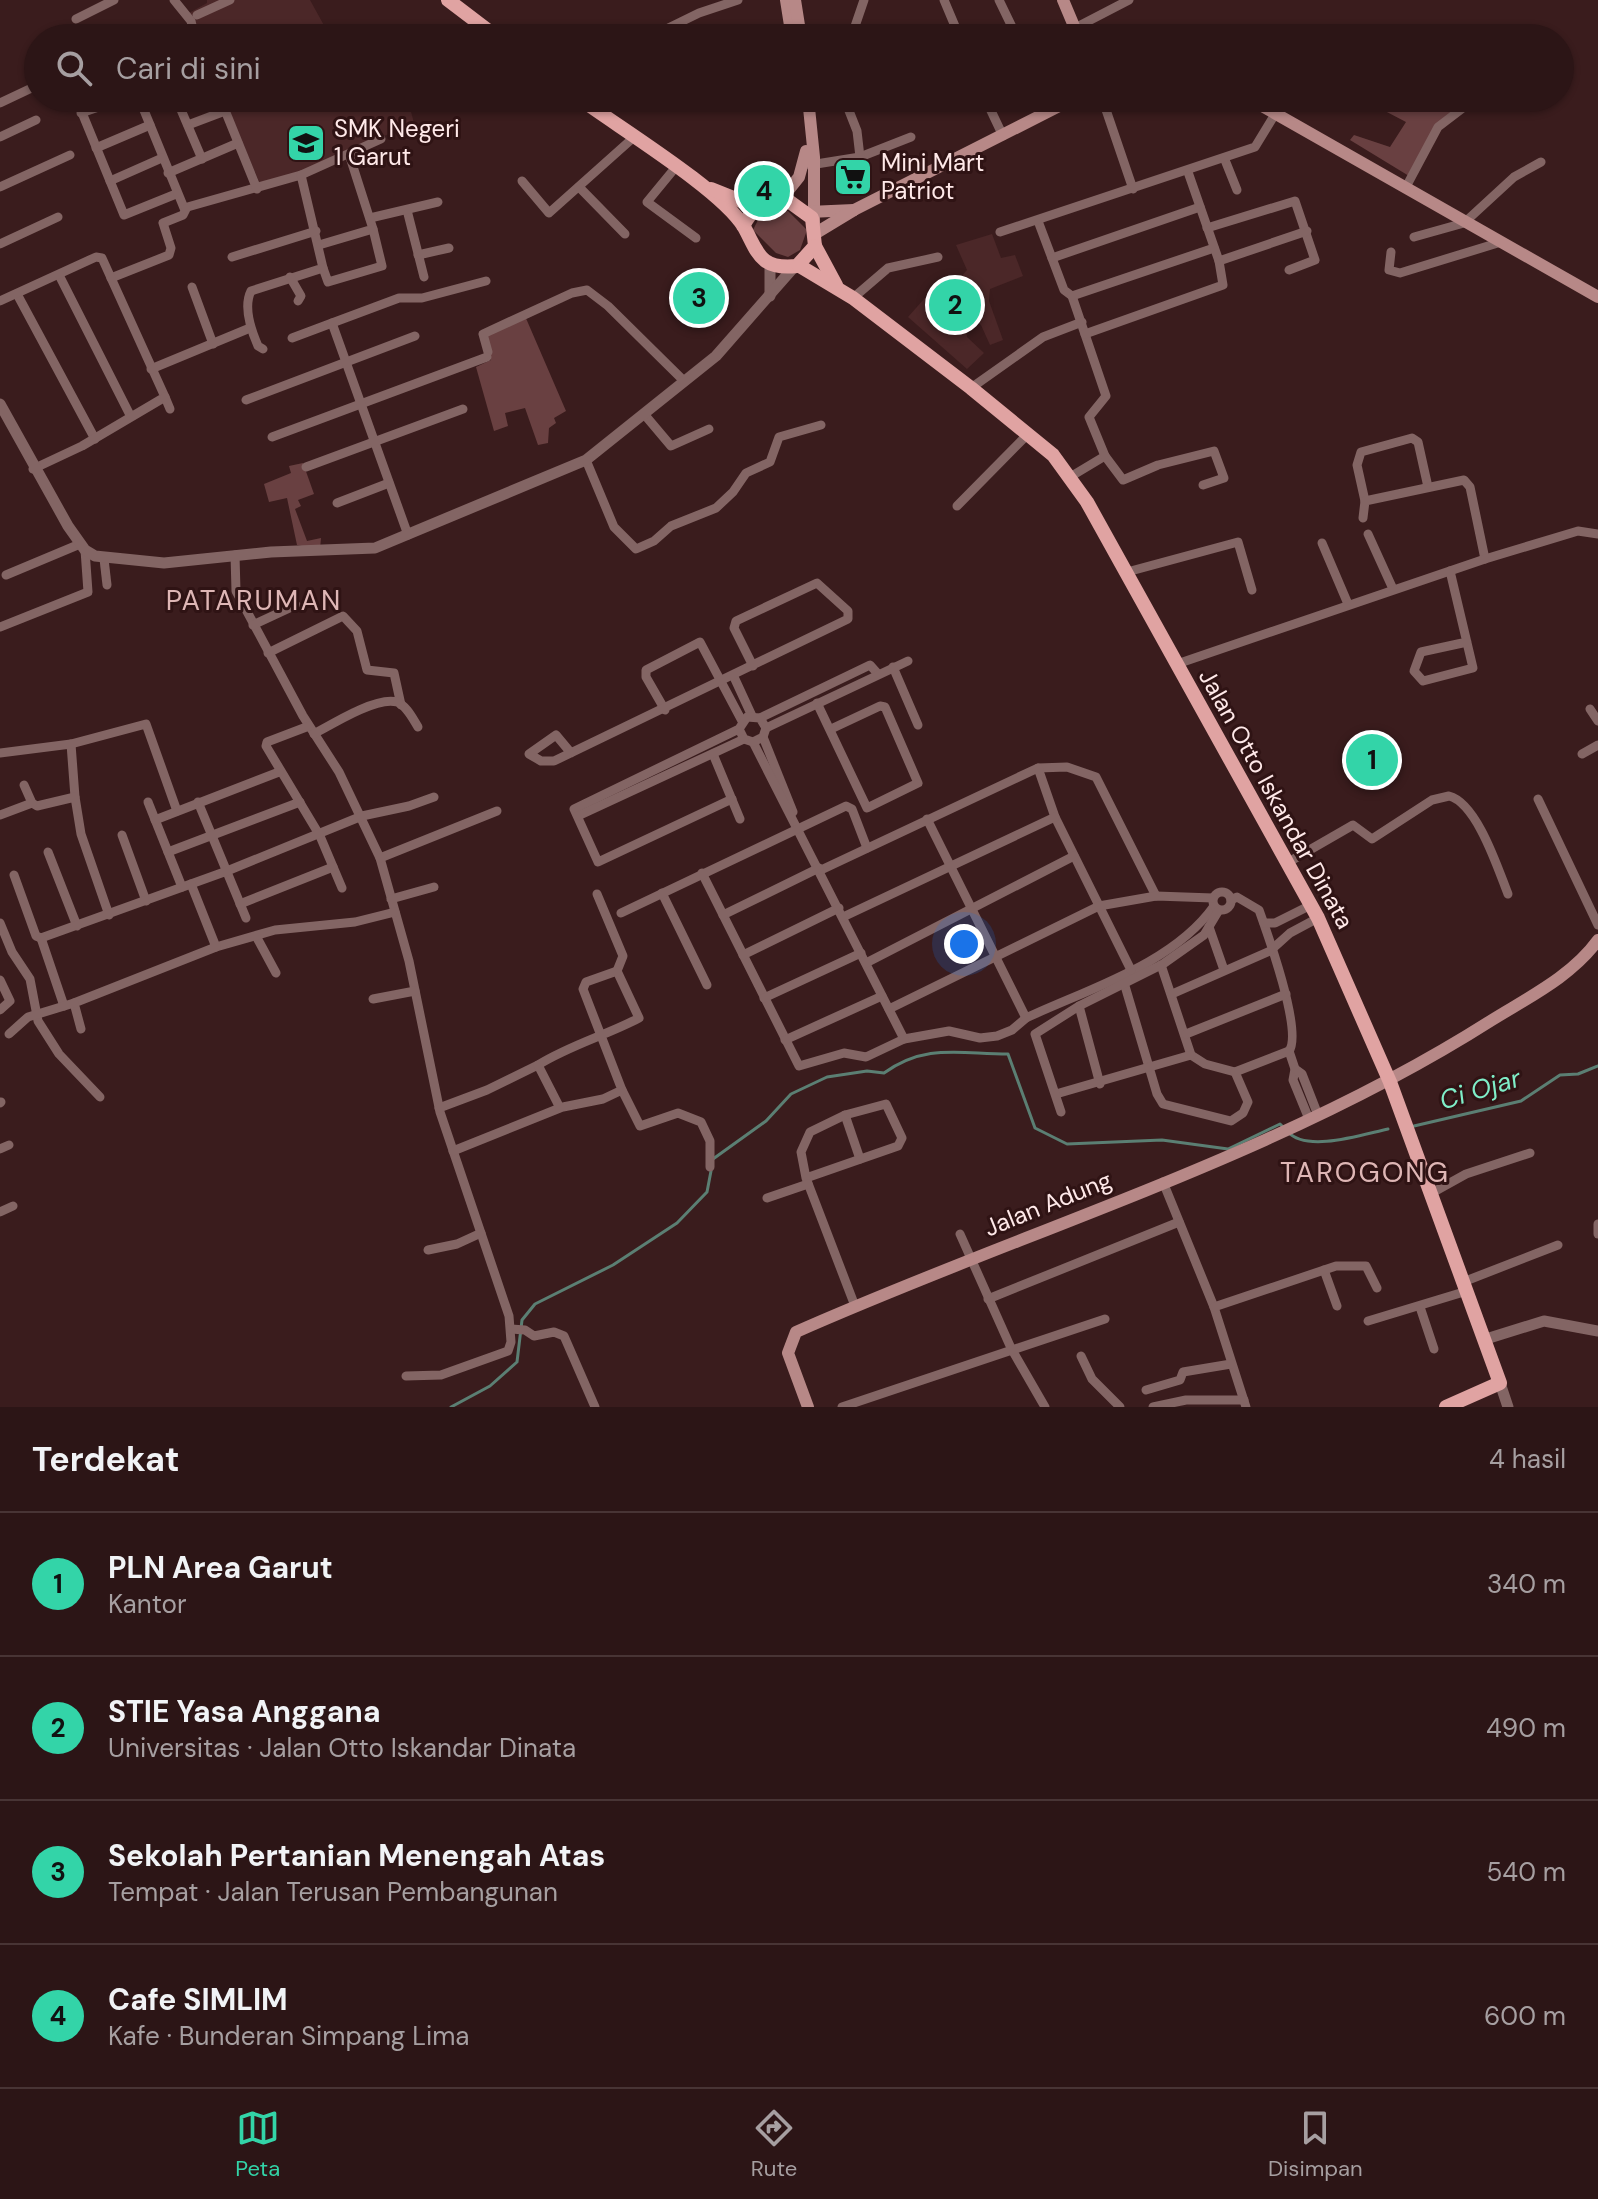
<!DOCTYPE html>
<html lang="id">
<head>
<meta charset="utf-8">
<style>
	:root { --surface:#2c1516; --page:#382223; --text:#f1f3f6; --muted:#a69fa1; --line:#483435; --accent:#33d4a8 }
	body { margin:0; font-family:"DM Sans",sans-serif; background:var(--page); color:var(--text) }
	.you { position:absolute; left:964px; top:944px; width:28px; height:28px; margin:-20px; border:6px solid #fff; border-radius:50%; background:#1a73e8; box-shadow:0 0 0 12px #1a73e833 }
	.badge { display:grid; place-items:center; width:52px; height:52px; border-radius:50%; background:var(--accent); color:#111; font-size:26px; font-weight:700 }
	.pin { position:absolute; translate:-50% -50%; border:4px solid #fff; box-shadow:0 2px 8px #0006 }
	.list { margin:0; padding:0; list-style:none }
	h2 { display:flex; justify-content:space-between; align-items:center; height:104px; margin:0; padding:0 32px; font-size:34px }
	h2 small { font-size:26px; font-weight:400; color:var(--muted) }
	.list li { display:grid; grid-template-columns:52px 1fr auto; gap:24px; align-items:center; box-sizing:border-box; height:144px; padding:0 32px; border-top:2px solid var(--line) }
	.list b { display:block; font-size:30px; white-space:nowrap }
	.list p { margin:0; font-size:26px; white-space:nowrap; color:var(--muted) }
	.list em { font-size:26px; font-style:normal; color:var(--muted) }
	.icon { flex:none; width:44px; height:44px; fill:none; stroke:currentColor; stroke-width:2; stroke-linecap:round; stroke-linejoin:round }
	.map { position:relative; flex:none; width:1598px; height:1407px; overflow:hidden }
	.search { position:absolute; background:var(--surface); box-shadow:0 2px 6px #0004; left:24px; right:24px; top:24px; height:88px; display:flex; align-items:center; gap:20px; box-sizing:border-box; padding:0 28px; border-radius:44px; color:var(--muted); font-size:30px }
	.sheet { height:680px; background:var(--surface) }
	nav { display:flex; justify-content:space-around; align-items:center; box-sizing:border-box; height:112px; border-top:2px solid var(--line); background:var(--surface); font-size:22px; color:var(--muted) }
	nav a { display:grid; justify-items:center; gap:4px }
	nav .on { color:var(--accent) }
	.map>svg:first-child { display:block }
	.built { fill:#4b2728 }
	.green { fill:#694041 }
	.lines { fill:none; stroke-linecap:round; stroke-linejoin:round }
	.stream { stroke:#5b7f73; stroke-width:3 }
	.minor { stroke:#836564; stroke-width:9 }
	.tertiary { stroke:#836564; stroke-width:11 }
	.secondary { stroke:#b78887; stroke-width:12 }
	.primary { stroke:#e0a3a2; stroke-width:14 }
	.labels { text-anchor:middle; stroke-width:6; stroke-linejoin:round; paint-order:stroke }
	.poi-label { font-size:24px; fill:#ffe9e9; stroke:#2f1314; text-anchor:start }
	.street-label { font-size:24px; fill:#ffe9e9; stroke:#2f1314 }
	.water-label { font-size:26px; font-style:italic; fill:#7feec8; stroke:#2f1314 }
	.quarter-label { font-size:28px; letter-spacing:2px; fill:#deb6b5; stroke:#2f1314 }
</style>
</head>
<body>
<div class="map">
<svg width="1598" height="1407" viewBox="0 0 1598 1407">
	<rect width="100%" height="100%" fill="#3a1c1d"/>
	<g class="built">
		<polygon points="207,0 310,0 331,38 200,38 189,13 207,3"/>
		<polygon points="224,98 395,98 410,108 414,123 276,183 260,184"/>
		<polygon points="992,234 1001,258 1015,255 1023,276 990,289 989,301 1003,340 990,345 981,325 974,320 966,330 967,337 984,353 967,369 908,317 932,290 939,295 944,291 946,294 967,270 956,245"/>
	</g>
	<g class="green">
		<polygon points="1390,98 1468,98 1464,109 1449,118 1409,176 1350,140 1354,135 1390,147 1406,122 1385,111"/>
		<polygon points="770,207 788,211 807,230 800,250 788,257 776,253 753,230 760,216"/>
		<polygon points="525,316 566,411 554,418 556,423 549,428 548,443 538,445 525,408 505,413 508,426 494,431 476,367 491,360 486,335"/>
		<polygon points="303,463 314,494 298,500 301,506 295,509 307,541 321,538 320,549 297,545 287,498 269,502 264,484 291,473 289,466"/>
	</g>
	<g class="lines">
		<g class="stream">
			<polyline points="1414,1126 1521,1101 1560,1075 1578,1074 1598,1066"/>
			<path d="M1288 1132C1307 1153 1364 1134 1388 1129"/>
			<path d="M713 1159 766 1121 791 1094 827 1077 867 1071 884 1073C926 1043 960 1054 1008 1054L1035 1128 1067 1144 1162 1140 1228 1149 1280 1124 1283 1127"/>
			<polyline points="451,1407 490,1386 517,1362 522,1320 535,1304 613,1265 677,1223 707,1192 711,1171"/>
		</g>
		<g class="minor">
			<polyline points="174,0 191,21 195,38"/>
			<polyline points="944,0 960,38"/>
			<polyline points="999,0 1013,29"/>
			<polyline points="197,15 230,0"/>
			<polyline points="76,19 114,0"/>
			<polyline points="1075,28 1129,0"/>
			<polyline points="172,38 191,29"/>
			<polyline points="648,38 699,13 738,0"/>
			<polyline points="851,38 864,0"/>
			<polyline points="871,38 899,29"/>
			<polyline points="76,98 124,215 176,194"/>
			<path d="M139 98 184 208 301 175 323 268 251 291C243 307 251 330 258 346L263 349"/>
			<polyline points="176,98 202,159"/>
			<polyline points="220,98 257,189"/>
			<polyline points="425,98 435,98"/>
			<polyline points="985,98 1003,136"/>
			<polyline points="1102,98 1133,189"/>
			<polyline points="0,103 38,85"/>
			<polyline points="81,113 125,98"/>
			<polyline points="188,125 225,111"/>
			<polyline points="0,137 36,120"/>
			<polyline points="96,148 150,125"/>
			<polyline points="860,157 911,137"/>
			<polyline points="1225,160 1237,190"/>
			<polyline points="810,165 860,157 857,131 844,98"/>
			<polyline points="675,168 647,202 696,238"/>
			<polyline points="168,173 238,143"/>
			<polyline points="301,175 381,139"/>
			<polyline points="110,181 162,158"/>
			<polyline points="522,181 549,213 633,138"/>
			<polyline points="0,187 70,155"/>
			<polyline points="579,187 625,234"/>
			<polyline points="1406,187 1438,127 1476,98"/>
			<polyline points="407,210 424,277"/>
			<polyline points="370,218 438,202"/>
			<polyline points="1038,221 1064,290 1072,296 1106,396 1089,417 1105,456 1070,477"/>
			<polyline points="1207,228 1295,201 1315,260 1289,270"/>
			<polyline points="1000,232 1255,147 1285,98"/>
			<polyline points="1414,237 1464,223 1514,177 1541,162"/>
			<polyline points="0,244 58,217"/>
			<polyline points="319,245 373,229 349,154"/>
			<polyline points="1391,252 1389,270 1400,273 1501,242"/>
			<polyline points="418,255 449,248"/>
			<polyline points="232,257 316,231"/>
			<polyline points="1052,258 1200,207"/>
			<polyline points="1219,261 1307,231"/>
			<polyline points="323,268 328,282 382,266 373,229"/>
			<polyline points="59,275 130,415"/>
			<polyline points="290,277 301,296 298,301"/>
			<polyline points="111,278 169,255 171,248 163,223 183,215 186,209"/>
			<polyline points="192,287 213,344"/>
			<polyline points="17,294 95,439"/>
			<polyline points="1072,296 1214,248"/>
			<polyline points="853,298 888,268 938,257"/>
			<polyline points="0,301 96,257 102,258 165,397 82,446 33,469"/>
			<polyline points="1085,334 1223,285 1219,261 1188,172"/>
			<polyline points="292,338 332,323"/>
			<polyline points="488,352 483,334 572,293 587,290 608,306 684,381"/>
			<polyline points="151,369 250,328"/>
			<polyline points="971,388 1043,337 1082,322"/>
			<polyline points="165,397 170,409"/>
			<polyline points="246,400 415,336"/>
			<polyline points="644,414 671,446 709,429"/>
			<polyline points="272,437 487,357"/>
			<polyline points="1105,456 1123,480 1158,465 1214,451 1224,478 1203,485"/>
			<polyline points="586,460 614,527 636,549 654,541 671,526 716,508 733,492 746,473 770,462 779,437 821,425"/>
			<polyline points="306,467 463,409"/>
			<polyline points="1365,501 1357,465 1361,452 1412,438 1418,442 1428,487"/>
			<polyline points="337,503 389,483"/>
			<polyline points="957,506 1028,434"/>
			<polyline points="1363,518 1365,501 1464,480 1470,487 1485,559"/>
			<polyline points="1368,534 1393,589"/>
			<polyline points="408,535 332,323 399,298 422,298 486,281"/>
			<polyline points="1322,543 1348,604"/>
			<polyline points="235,555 236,591 303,716 339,772 380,858 409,961 440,1112 509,1316 511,1342 508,1351 441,1375 406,1376"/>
			<polyline points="104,559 107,585"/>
			<polyline points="1450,571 1473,668 1423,681 1414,671 1421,652 1467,642"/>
			<polyline points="1127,572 1238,542 1252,590"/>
			<polyline points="6,575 80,544"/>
			<polyline points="253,625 296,605"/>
			<polyline points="0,627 88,592 85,550"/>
			<polyline points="268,653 343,616 357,631 367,670 394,673 401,705"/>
			<polyline points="1177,664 1485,559 1578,531 1598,534"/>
			<polyline points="893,667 918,725"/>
			<polyline points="734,677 752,716"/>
			<polyline points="817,703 867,808 918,783 885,707 880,706 831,729"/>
			<polyline points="1590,709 1598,721"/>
			<polyline points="665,710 646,677 646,670 700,642 742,721"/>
			<polyline points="760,718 870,665 878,674"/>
			<polyline points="309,726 267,742 266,746 320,836 342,888"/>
			<polyline points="766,728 908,661"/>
			<path d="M314 734C332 724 377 696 397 702 406 705 413 719 418 727"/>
			<polyline points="763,737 793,812"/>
			<path d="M753 742 904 1039 949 1031 980 1038 997 1036 1012 1030 1026 1018C1088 989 1173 964 1214 906"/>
			<polyline points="71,744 75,797"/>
			<polyline points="0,753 71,744 146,724 177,811"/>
			<polyline points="571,753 556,735 529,754 541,761 554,761 848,619 848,611 817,583 736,621 734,628 753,666"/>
			<polyline points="713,754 740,819"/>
			<polyline points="1582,754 1598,745"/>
			<polyline points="1038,768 1067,767 1096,777 1156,896"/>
			<polyline points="24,785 32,803 37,806 75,797 81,834 109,915"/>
			<polyline points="732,799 598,862 574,809 739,729 747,717 760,718 766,728 763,737 753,742 744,739 739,729"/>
			<polyline points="1538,799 1598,925"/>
			<polyline points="148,802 182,887"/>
			<polyline points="198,802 246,918"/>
			<polyline points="0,815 32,803"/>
			<polyline points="578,816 744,739"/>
			<polyline points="927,819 1026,1018"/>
			<polyline points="155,820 279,772"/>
			<polyline points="122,835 146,901"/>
			<polyline points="48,852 77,926"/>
			<polyline points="168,852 300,802"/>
			<polyline points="380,858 497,811"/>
			<path d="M1287 863 1353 825 1372 839 1432 800 1449 796C1477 803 1498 869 1508 894"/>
			<polyline points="821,870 1038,768 1055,817 1131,970"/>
			<polyline points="702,873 799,1066 844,1053 866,1057 904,1039"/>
			<polyline points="14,875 36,936 41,938 227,871 362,816 409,806 434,797"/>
			<circle cx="1222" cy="901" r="9"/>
			<polyline points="662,893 707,985"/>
			<polyline points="597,894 623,956 617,971"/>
			<polyline points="391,899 434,887"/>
			<path d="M1231 900 1237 897 1259 910C1268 935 1303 1032 1289 1051L1295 1069 1293 1080 1309 1119"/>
			<polyline points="240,904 333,867"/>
			<polyline points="621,913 846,806 852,809 867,848"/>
			<polyline points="723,915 819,868"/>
			<polyline points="843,917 1055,817"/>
			<polyline points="0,923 12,952 30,979 38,1021 59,1054 100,1097"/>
			<polyline points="1264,923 1275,923 1311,905"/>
			<polyline points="1209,927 1224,970"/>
			<polyline points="256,936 276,973"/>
			<polyline points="41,938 64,1006"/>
			<polyline points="216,947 275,930 355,922 395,912"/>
			<polyline points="743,955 839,908"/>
			<polyline points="866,963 1074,856"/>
			<polyline points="1161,965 1191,1055 1205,1064 1235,1072"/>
			<polyline points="0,980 10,1001 0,1010"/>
			<polyline points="1125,986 1157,1094 1163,1104 1231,1121 1243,1113 1248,1102 1235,1072 1289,1051"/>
			<polyline points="1172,994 1270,951 1290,933 1318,918"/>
			<polyline points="764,998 861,953"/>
			<polyline points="373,999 415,991"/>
			<polyline points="1079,1006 1100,1084"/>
			<polyline points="889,1009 1099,906 1156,896 1213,898"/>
			<polyline points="81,1029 74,1003 216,947 191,884"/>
			<polyline points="9,1034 28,1017 74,1003"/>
			<polyline points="1186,1034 1286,994"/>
			<polyline points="785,1040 882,996"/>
			<polyline points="1295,1069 1302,1074 1318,1115"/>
			<polyline points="622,1090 640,1126 678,1113 701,1122 710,1141 710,1167"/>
			<polyline points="1056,1094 1191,1055"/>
			<polyline points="0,1103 1,1102"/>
			<polyline points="439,1108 487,1090 538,1065"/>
			<polyline points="1061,1112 1035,1034 1079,1006 1163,964 1204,935 1219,910"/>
			<polyline points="845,1115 860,1159"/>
			<polyline points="0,1149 9,1145"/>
			<path d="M453 1151 560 1108 563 1107 603 1099 622 1090 583 989 586 982 617 971 639 1018C607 1035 570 1045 538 1065L560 1108"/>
			<polyline points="806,1178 801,1152 810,1132 845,1115 886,1104 902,1138 898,1146 806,1178 855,1306"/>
			<polyline points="1163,1182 1214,1307 1246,1407"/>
			<polyline points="1430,1194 1466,1174 1530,1153"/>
			<polyline points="767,1198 808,1184"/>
			<polyline points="0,1212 13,1206"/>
			<polyline points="1598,1224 1598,1234"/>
			<polyline points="960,1234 1011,1348 1045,1407"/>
			<polyline points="428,1250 457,1244 481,1233"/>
			<polyline points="1324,1270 1337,1306"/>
			<polyline points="1463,1282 1558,1245"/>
			<polyline points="988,1299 1179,1222"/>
			<polyline points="1214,1307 1336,1266 1366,1266 1377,1288"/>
			<polyline points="1420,1307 1434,1349"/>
			<polyline points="1368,1321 1467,1291"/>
			<polyline points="511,1329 525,1330 534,1336 554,1332 564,1336 595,1407"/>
			<polyline points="1081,1356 1092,1379 1120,1407"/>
			<polyline points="1146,1390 1180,1380 1183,1372 1231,1364"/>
			<polyline points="842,1407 1105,1319"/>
			<polyline points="1153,1407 1186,1400 1244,1400"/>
		</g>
		<g class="tertiary">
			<polyline points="770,263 770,296"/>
			<polyline points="0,404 68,526 85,550 95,556 164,563 271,552 375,548 586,460 716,356 794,267"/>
			<polyline points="1486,1339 1544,1321 1598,1331"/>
			<polyline points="1500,1383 1508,1407"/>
		</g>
		<g class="secondary">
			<polyline points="786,0 792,38"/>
			<polyline points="795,0 801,38"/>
			<polyline points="1063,0 1079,38"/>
			<polyline points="808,98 814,157 814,225"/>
			<polyline points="1248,98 1598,297"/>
			<polyline points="783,197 799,177 806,151"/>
			<polyline points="809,212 854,210"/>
			<polyline points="816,233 854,210 1075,98"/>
			<path d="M808 1407 788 1353 796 1332C1028 1229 1277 1157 1492 1020 1529 997 1572 976 1598 940"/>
		</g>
		<g class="primary">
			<polyline points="448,0 498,38"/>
			<path d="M579 98C618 127 722 190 744 227 758 252 759 270 797 266L815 246 812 218 783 197C762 200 753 208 743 226"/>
			<polyline points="711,189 756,207"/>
			<polyline points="815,246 836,285"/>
			<polyline points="798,265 853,298 971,388 1053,455 1087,502 1318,918 1390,1082 1500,1383 1446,1407"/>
		</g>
	</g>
	<defs>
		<symbol id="school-square" viewBox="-11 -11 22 22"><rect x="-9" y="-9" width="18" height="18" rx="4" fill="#33d4a8" stroke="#2f1314"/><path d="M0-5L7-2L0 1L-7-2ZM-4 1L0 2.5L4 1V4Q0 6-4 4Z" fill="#111"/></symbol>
		<symbol id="supermarket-square" viewBox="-11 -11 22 22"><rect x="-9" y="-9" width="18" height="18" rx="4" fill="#33d4a8" stroke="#2f1314"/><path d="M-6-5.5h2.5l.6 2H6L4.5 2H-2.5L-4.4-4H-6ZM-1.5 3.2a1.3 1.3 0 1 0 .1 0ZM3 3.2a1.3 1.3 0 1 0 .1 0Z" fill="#111"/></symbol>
	</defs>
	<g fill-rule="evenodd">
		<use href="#school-square" x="284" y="121" width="44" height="44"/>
		<use href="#supermarket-square" x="831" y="155" width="44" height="44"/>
	</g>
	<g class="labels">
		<g class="poi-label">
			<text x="334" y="137">SMK Negeri<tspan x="334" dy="28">1 Garut</tspan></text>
			<text x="881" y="171">Mini Mart<tspan x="881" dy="28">Patriot</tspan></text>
		</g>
		<g class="street-label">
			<text transform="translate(1276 799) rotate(61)" y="8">Jalan Otto Iskandar Dinata</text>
			<text transform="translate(1048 1204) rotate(-22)" y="8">Jalan Adung</text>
		</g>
		<g class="water-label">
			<text transform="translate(1480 1089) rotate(-17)" y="9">Ci Ojar</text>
		</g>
		<g class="quarter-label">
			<text x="254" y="610">PATARUMAN</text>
			<text x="1365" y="1182">TAROGONG</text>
		</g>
	</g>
</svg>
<div class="you"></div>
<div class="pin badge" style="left:1372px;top:760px">1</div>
<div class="pin badge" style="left:955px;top:305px">2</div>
<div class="pin badge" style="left:699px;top:298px">3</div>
<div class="pin badge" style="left:764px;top:191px">4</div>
<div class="search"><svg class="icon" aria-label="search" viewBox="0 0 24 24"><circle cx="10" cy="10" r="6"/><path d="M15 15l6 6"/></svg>Cari di sini</div>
</div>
<section class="sheet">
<h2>Terdekat<small>4 hasil</small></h2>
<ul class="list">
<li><span class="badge">1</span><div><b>PLN Area Garut</b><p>Kantor</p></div><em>340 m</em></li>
<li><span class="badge">2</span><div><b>STIE Yasa Anggana</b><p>Universitas · Jalan Otto Iskandar Dinata</p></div><em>490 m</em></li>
<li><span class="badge">3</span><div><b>Sekolah Pertanian Menengah Atas</b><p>Tempat · Jalan Terusan Pembangunan</p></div><em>540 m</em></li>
<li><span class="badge">4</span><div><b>Cafe SIMLIM</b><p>Kafe · Bunderan Simpang Lima</p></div><em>600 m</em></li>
</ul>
</section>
<nav>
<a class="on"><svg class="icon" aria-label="map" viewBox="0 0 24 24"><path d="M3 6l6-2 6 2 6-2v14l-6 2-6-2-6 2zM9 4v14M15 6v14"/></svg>Peta</a>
<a><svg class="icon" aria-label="directions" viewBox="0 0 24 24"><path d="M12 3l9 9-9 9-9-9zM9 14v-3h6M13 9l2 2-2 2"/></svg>Rute</a>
<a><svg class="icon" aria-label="saved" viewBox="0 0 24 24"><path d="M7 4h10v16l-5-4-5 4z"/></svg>Disimpan</a>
</nav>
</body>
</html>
